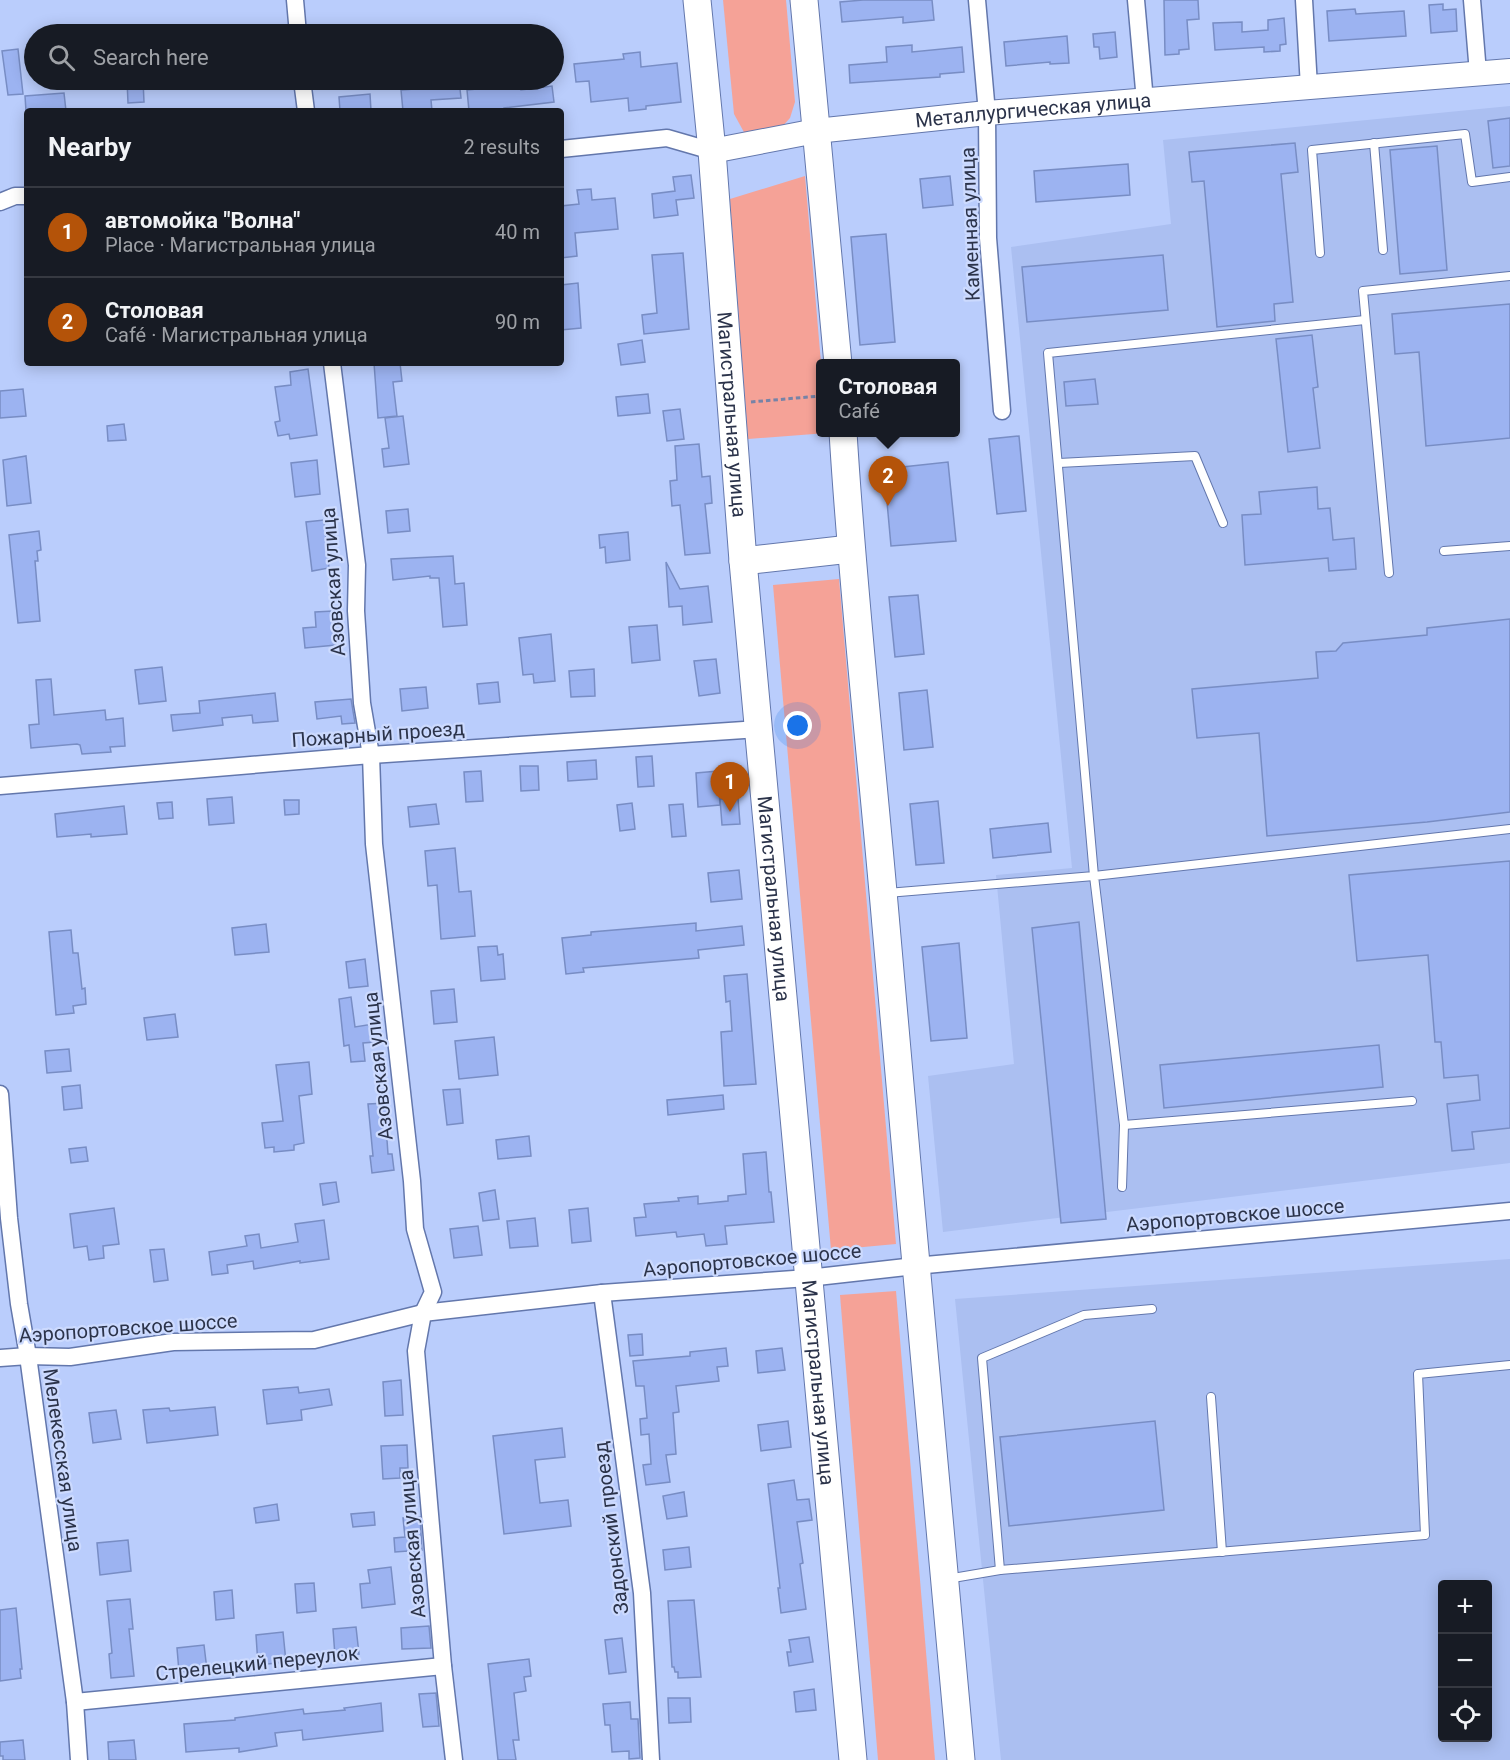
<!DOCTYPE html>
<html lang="en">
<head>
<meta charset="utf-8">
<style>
	:root { --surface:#171b24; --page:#242831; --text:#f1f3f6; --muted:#9ea1a6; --line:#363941; --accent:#b45309 }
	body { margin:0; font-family:Roboto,sans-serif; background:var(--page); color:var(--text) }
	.controls { position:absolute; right:18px; bottom:18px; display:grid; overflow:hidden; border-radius:6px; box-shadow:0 3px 15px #0003 }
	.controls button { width:54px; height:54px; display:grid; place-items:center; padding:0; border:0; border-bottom:2px solid var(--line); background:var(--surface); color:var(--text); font:30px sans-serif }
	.you { position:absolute; left:798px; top:726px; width:21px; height:21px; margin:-15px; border:4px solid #fff; border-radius:50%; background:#1a73e8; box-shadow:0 0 0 9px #1a73e833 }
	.badge { display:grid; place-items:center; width:39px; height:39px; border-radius:50%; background:var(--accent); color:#fff; font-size:20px; font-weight:700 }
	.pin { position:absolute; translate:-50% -50px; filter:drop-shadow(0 2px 3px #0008) }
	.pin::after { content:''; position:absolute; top:32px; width:21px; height:18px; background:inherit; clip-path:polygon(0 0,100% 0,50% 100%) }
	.popup { position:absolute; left:816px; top:359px; width:144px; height:78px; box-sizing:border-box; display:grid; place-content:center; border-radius:6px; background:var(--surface); filter:drop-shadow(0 2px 4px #0005); font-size:20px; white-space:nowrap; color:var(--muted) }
	.popup b { font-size:22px; color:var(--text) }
	.popup::after { content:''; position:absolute; left:50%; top:100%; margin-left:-12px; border:12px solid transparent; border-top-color:var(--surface) }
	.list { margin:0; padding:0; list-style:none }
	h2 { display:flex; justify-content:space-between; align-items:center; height:78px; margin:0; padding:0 24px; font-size:26px }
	h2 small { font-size:20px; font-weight:400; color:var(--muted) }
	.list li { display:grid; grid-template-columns:39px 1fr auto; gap:18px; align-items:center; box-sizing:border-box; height:90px; padding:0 24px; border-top:2px solid var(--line) }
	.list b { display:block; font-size:22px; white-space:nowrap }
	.list p { margin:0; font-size:20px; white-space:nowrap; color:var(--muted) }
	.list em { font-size:20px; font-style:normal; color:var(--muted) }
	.icon { flex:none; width:33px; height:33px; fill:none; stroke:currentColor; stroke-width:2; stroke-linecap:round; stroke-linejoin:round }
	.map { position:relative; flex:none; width:1510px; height:1760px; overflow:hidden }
	.search { position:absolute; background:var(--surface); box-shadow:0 3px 15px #0003; left:24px; top:24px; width:540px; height:66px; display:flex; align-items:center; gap:15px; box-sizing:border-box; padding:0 21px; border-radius:33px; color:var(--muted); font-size:22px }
	.panel { position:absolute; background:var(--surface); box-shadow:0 3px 15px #0003; left:24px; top:108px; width:540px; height:258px; border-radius:6px }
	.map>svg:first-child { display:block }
	.built { fill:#abbff1; fill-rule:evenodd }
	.green { fill:#f5a297 }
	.building { fill:#9cb3f1; stroke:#788dc4; stroke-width:1.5 }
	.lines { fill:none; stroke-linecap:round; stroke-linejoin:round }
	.lane-casing { stroke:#6377ac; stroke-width:10 }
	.street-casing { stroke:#6377ac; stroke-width:19 }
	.secondary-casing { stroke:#6377ac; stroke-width:26 }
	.primary-casing { stroke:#6377ac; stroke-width:29 }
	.path { stroke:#7683a7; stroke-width:3; stroke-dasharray:4.5 3; stroke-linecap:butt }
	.lane { stroke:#fff; stroke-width:8 }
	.street { stroke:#fff; stroke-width:16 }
	.secondary { stroke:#fff; stroke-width:24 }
	.primary { stroke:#fff; stroke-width:27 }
	.labels { text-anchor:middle; stroke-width:4.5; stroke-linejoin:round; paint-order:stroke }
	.street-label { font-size:20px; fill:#2b334a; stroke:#ccdafe }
</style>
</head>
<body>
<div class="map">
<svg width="1510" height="1760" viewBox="0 0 1510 1760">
	<rect width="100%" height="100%" fill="#bacdfc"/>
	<g class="built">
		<polygon points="1510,106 1510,1163 943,1232 928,1076 1014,1064 996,875 1072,868 1011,247 1171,224 1163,140"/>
		<path d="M1510 1259V1760H1001L955 1299ZM1442 1584H1488V1738H1442Z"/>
	</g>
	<g class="green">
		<polygon points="723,0 786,0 795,102 790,118 780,129 745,134 734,114"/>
		<polygon points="805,176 821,363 820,432 827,433 748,439 730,199"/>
		<polygon points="839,579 896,1244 831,1250 773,585"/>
		<polygon points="896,1291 935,1760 878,1760 840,1295"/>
	</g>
	<g class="building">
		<polygon points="863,0 932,0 934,20 903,23 903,17 842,22 840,2"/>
		<polygon points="1164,0 1198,0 1199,19 1187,20 1189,49 1179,50 1179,54 1165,55"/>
		<polygon points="1443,4 1443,10 1456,9 1457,31 1431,33 1429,5"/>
		<polygon points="1355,9 1356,14 1404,11 1406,36 1329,41 1327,11"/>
		<polygon points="1284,18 1286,44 1280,45 1280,51 1264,52 1264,47 1215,50 1213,23 1242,22 1242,32 1268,30 1268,20"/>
		<polygon points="1115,32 1117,57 1100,59 1099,47 1094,47 1093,34"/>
		<polygon points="1067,36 1069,63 1050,64 1050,62 1006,66 1004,42"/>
		<polygon points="912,45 912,52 962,47 964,72 940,74 940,77 850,83 849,65 887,62 886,47"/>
		<polygon points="18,49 23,94 8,95 2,51"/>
		<polygon points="640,52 641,67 677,63 681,102 646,106 646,109 629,111 628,98 591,102 589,81 576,82 574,64 624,59 623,54"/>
		<polygon points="127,80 143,80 144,102 128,103"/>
		<polygon points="441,80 459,80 461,98 431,100 432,111 403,111 401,90 442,87"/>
		<polygon points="506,80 520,80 521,90 552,86 554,102 504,108 504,111 469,111 467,90 507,86"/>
		<polygon points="64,93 66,111 26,111 25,96"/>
		<polygon points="370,94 371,111 340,111 339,97"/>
		<polygon points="1510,118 1510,166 1493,168 1488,121"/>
		<polygon points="1295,143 1298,172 1281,174 1293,302 1274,304 1275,321 1217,327 1204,181 1192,182 1189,152"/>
		<polygon points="1437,146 1447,270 1400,274 1390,150"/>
		<polygon points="1128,164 1130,195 1036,202 1034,171"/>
		<polygon points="691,175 694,198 676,200 678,215 654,218 652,194 675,191 673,177"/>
		<polygon points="950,176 953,205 923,208 920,179"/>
		<polygon points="591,189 592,200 615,198 618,229 575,233 577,256 561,258 561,206 579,204 577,190"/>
		<polygon points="886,234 895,342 860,345 851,237"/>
		<polygon points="683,253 689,329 644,334 642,315 657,313 652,255"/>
		<polygon points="1163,255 1168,310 1027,322 1022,267"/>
		<polygon points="578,283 581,328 561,330 561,285"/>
		<polygon points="1510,304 1510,438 1426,446 1419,352 1395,354 1392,314"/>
		<polygon points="1312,335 1318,387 1313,388 1320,448 1288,452 1276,339"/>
		<polygon points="642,340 645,362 621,365 618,344"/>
		<polygon points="374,363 400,363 402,381 393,382 397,416 378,418"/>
		<polygon points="308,369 317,435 290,439 289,434 278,436 275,422 280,421 275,387 291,385 290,372"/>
		<polygon points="1095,379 1098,404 1066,406 1064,382"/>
		<polygon points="23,389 26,416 0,418 0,391"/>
		<polygon points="648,394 650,413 618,416 616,397"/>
		<polygon points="680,409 684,439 667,441 663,411"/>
		<polygon points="403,416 409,464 384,467 382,449 389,448 385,418"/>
		<polygon points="124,424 126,440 108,441 107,426"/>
		<polygon points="1019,436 1026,511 997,514 989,439"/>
		<polygon points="699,444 702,477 710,476 712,503 705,504 710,553 685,555 680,505 672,506 670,481 677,480 675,446"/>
		<polygon points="26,456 31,503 7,506 3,460"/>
		<polygon points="317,460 320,494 295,497 291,463"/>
		<polygon points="948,462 956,541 891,546 884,469"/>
		<polygon points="1317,487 1318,509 1330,508 1333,540 1354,538 1356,569 1329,571 1328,558 1245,565 1242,515 1261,514 1259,492"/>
		<polygon points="408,509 410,531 388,533 386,511"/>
		<polygon points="324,520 329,568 312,571 306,522"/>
		<polygon points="39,531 41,550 37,551 38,561 35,561 40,621 18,623 9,535"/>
		<polygon points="628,532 630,560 606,563 605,547 600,548 599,535"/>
		<polygon points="453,556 455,584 464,583 467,625 443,627 439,578 430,578 430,576 393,580 391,559"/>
		<polygon points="666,562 680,589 708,586 712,622 683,625 682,606 669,607"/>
		<polygon points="918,595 924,654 895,657 889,597"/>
		<polygon points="333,611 336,645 305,648 303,628 316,627 315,612"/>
		<polygon points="1510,619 1510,812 1427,822 1267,836 1259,733 1197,738 1192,689 1318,678 1316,652 1336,651 1343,643 1427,635 1427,628"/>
		<polygon points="657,625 660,660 632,663 629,627"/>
		<polygon points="551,634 555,681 534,683 533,674 523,675 519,638"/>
		<polygon points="716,659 720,693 699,696 694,661"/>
		<polygon points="162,667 166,701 139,704 135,670"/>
		<polygon points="594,669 595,696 571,697 569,671"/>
		<polygon points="51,679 54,715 105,710 106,720 123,718 125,746 110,747 111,752 82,754 80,745 77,744 31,748 29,725 39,724 36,680"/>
		<polygon points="498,682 500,702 479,704 477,684"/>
		<polygon points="426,687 428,708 402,711 400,689"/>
		<polygon points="927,690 933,747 904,750 899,693"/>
		<polygon points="275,693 278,721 253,723 252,715 222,718 223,725 173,731 171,715 200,713 199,701"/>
		<polygon points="351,699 355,723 342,724 341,716 317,719 315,702"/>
		<polygon points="652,756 654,786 638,787 636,757"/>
		<polygon points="596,760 597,779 568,781 567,762"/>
		<polygon points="520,766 538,766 539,790 521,791"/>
		<polygon points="481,771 483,801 466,802 464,772"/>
		<polygon points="718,771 720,805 698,807 696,773"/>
		<polygon points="232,797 234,823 209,825 207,799"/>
		<polygon points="738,798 740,824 722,825 720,799"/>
		<polygon points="284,800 299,800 299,814 285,815"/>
		<polygon points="938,801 944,863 916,865 910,804"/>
		<polygon points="172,802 173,818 159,819 157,803"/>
		<polygon points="632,803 635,829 620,831 617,805"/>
		<polygon points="436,804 439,824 410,827 408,807"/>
		<polygon points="683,804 686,836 672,837 669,805"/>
		<polygon points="124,806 127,834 91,837 91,834 57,837 55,814"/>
		<polygon points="1048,823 1051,852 993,858 990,829"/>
		<polygon points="455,848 459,892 471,891 475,936 441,939 437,885 428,886 425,851"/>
		<polygon points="1510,861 1510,1128 1472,1132 1474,1149 1452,1151 1447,1104 1480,1100 1478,1075 1444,1078 1441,1042 1435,1042 1428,955 1357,961 1349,875"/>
		<polygon points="739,870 742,899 711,902 708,873"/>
		<polygon points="1079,922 1106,1219 1061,1223 1032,928"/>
		<polygon points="696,923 696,931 742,926 744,945 698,950 699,958 583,968 584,972 566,974 562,938 591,935 591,932"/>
		<polygon points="266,924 269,952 235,955 232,928"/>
		<polygon points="71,930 73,953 78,953 82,989 85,988 86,1004 73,1006 74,1013 56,1015 49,932"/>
		<polygon points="959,943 967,1038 931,1041 922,947"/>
		<polygon points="497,946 498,955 503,954 505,979 481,981 478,947"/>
		<polygon points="365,959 368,986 349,988 346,962"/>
		<polygon points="747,974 756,1084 724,1086 721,1032 732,1031 730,1001 726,1002 724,976"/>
		<polygon points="454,989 457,1022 434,1024 431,991"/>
		<polygon points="351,997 355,1027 373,1024 375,1042 363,1043 365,1061 351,1062 349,1045 344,1046 339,999"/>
		<polygon points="175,1014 178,1037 147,1040 144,1018"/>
		<polygon points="494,1037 498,1075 459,1079 455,1041"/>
		<polygon points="1379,1045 1383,1087 1164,1108 1160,1065"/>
		<polygon points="69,1049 71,1071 47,1073 45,1051"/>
		<polygon points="309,1062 312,1094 299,1096 304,1143 294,1145 294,1150 274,1152 274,1147 265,1148 262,1123 283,1121 276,1065"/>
		<polygon points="80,1085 82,1108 64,1110 62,1087"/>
		<polygon points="460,1089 463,1123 447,1125 443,1090"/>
		<polygon points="723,1095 724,1109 668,1115 667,1100"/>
		<polygon points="387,1103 389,1126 386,1126 388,1154 392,1154 394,1170 372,1173 370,1156 373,1156 368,1104"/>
		<polygon points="529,1136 531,1156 498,1159 496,1140"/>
		<polygon points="86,1147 88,1161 71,1163 69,1149"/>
		<polygon points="766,1152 769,1192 771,1192 774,1222 725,1226 727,1244 706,1246 704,1234 677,1237 676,1232 636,1236 634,1218 646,1217 644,1204 679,1201 678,1198 698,1196 698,1204 728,1201 728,1196 746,1194 743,1154"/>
		<polygon points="336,1182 339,1202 323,1205 320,1184"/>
		<polygon points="495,1190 499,1219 483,1221 479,1193"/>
		<polygon points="114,1208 119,1244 103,1246 104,1258 89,1260 87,1246 74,1248 70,1214"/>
		<polygon points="588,1208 591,1241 572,1243 569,1210"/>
		<polygon points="535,1218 538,1246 510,1248 507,1221"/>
		<polygon points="324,1220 329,1259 300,1263 300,1261 254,1269 253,1261 227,1265 228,1273 212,1275 209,1252 247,1246 245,1236 259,1234 261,1248 298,1242 295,1224"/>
		<polygon points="478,1226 482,1255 454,1258 450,1229"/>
		<polygon points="164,1249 168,1280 154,1282 150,1250"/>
		<polygon points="642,1334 643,1355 630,1356 628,1335"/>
		<polygon points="726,1348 728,1366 717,1367 719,1381 676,1386 679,1412 673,1413 676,1454 666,1455 670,1482 646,1485 643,1465 651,1464 649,1434 641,1435 640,1419 647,1418 644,1386 636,1386 633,1361 690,1356 690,1352"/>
		<polygon points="782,1348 785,1370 758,1373 756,1351"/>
		<polygon points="401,1380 403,1415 385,1416 383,1382"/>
		<polygon points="298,1387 299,1393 329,1389 332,1405 301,1410 302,1420 267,1424 263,1390"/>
		<polygon points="215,1407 218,1435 147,1443 143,1410 169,1408 170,1411"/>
		<polygon points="116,1410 121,1439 93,1443 89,1413"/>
		<polygon points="788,1421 791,1447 761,1451 758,1425"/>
		<polygon points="1155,1421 1164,1510 1009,1526 1000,1437"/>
		<polygon points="562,1428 565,1457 535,1460 540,1503 568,1500 571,1526 504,1534 493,1436"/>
		<polygon points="407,1445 408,1468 400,1468 400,1478 383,1479 381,1446"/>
		<polygon points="794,1480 797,1500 809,1499 812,1520 797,1522 803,1563 800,1564 806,1609 781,1613 778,1588 780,1588 768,1484"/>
		<polygon points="684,1492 687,1516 667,1519 663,1496"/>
		<polygon points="277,1504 279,1520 256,1523 254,1508"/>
		<polygon points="374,1512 375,1525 353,1527 351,1514"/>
		<polygon points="420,1517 422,1550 395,1552 394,1538 405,1537 403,1518"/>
		<polygon points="128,1540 131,1571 100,1575 97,1543"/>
		<polygon points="689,1547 691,1567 665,1570 663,1550"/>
		<polygon points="391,1567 395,1604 362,1608 360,1584 370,1583 368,1570"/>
		<polygon points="314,1583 316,1611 297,1613 295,1584"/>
		<polygon points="232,1590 234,1618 216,1620 214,1592"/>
		<polygon points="130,1599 133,1629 129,1629 134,1676 111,1678 109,1654 112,1653 107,1601"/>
		<polygon points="694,1600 701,1677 678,1678 678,1672 675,1672 674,1667 672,1667 668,1601"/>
		<polygon points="16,1608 22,1669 20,1669 21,1678 0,1681 0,1610"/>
		<polygon points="429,1626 431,1648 402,1649 401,1628"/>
		<polygon points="356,1627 359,1654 335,1656 333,1629"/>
		<polygon points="283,1632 286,1662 258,1665 256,1635"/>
		<polygon points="809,1637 813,1662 789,1666 787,1652 791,1652 789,1640"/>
		<polygon points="622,1638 626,1672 609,1674 605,1640"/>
		<polygon points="204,1645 207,1670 179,1672 177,1648"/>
		<polygon points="529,1659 531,1676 524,1677 526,1691 514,1693 519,1740 513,1740 516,1760 498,1760 488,1664"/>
		<polygon points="814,1689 816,1710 796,1712 794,1692"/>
		<polygon points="436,1693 439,1726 423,1727 419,1694"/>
		<polygon points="668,1698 690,1698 691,1722 669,1723"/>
		<polygon points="630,1702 631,1719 638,1719 640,1758 629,1759 629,1751 612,1752 610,1725 605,1725 603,1704"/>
		<polygon points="381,1703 383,1731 303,1740 302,1730 275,1733 277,1746 239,1752 239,1748 186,1752 184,1724 235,1720 235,1718 303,1709 304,1714 345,1710 344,1708"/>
		<polygon points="23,1740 25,1760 3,1760 3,1756 0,1756 0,1742"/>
		<polygon points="134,1740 136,1760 109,1760 108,1742"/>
	</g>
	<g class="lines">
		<defs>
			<g id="lane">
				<polyline points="1374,143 1383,250"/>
				<polyline points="1320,253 1312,150 1465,134 1472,182 1510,177"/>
				<polyline points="1059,463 1195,456 1223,523"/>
				<polyline points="1444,551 1510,546"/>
				<polyline points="1389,573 1363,291 1510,276"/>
				<polyline points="887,893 1094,876 1048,353 1365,320"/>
				<polyline points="1124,1125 1412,1101"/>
				<polyline points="1122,1187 1124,1125 1094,876 1510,829"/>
				<polyline points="1211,1397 1222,1552"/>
				<polyline points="1000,1570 982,1358 1084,1315 1152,1309"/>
				<polyline points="947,1579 1000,1570 1425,1535 1418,1374 1510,1365"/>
			</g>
			<g id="street">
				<polyline points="295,0 298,34"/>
				<polyline points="977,0 987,113 988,238 1002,411"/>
				<polyline points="1136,0 1145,101"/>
				<polyline points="1304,0 1309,87"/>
				<polyline points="1472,0 1478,73"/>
				<polyline points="302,80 306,111"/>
				<polyline points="561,149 667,138 712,151"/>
				<polyline points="0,202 15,196 27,196"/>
				<polyline points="332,363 357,565 356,611 362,703 371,755 374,844 412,1181 415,1229 433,1292 423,1313 416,1351 443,1666 454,1760"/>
				<polyline points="0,786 371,755 759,729"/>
				<polyline points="0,1094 9,1218 19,1304 28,1356 75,1702 79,1760"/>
				<polyline points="602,1293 642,1593 651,1760"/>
				<polyline points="0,1358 28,1356 70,1357 173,1342 314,1340 423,1313 602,1293 808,1278 915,1266 1510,1211"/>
				<polyline points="75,1702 443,1666"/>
			</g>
			<g id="secondary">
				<path id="s1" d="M712 151 816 131 987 113 1510 71"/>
			</g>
			<g id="primary">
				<path id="s2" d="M697 0 712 151 743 561 853 1760"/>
				<polyline points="804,0 838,364"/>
				<path d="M843 432C853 597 872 762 886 926 911 1204 934 1482 961 1760"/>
				<polyline points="743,561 850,549"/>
			</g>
		</defs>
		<use href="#lane" class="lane-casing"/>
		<use href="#street" class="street-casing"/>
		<use href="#secondary" class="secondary-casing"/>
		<use href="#primary" class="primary-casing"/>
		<polyline class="path" points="751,402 820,396"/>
		<use href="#lane" class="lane"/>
		<use href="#street" class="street"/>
		<use href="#secondary" class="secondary"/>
		<use href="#primary" class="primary"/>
	</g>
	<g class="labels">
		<g class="street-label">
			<text dy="7" stroke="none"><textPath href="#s1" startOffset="324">Металлургическая улица</textPath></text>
			<text transform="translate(970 224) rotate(-92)" y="7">Каменная улица</text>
			<text dy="7" stroke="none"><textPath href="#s2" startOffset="416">Магистральная улица</textPath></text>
			<text transform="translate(333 582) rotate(-94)" y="7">Азовская улица</text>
			<text transform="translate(378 734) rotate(-4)" y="7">Пожарный проезд</text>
			<text dy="7" stroke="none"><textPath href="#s2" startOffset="902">Магистральная улица</textPath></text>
			<text transform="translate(378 1066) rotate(-96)" y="7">Азовская улица</text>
			<text transform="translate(1235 1215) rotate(-5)" y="7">Аэропортовское шоссе</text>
			<text transform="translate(752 1260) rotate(-5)" y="7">Аэропортовское шоссе</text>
			<text transform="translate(128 1328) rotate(-4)" y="7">Аэропортовское шоссе</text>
			<text dy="7" stroke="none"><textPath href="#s2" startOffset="1388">Магистральная улица</textPath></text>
			<text transform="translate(63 1460) rotate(82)" y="7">Мелекесская улица</text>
			<text transform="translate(611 1528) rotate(-97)" y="7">Задонский проезд</text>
			<text transform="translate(412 1544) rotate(-95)" y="7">Азовская улица</text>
			<text transform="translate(257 1663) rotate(-6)" y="7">Стрелецкий переулок</text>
		</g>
	</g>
</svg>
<div class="controls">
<button>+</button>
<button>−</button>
<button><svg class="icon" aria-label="locate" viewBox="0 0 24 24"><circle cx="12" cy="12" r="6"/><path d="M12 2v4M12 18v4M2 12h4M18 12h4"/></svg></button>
</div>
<div class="you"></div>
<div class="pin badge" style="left:730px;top:812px">1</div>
<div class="pin badge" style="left:888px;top:506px">2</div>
<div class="popup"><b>Столовая</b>Café</div>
<div class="search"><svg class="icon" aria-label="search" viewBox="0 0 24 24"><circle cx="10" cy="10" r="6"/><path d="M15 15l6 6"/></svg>Search here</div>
<section class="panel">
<h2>Nearby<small>2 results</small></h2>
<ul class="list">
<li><span class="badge">1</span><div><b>автомойка &quot;Волна&quot;</b><p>Place · Магистральная улица</p></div><em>40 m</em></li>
<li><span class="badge">2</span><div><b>Столовая</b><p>Café · Магистральная улица</p></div><em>90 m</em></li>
</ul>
</section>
</div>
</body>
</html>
